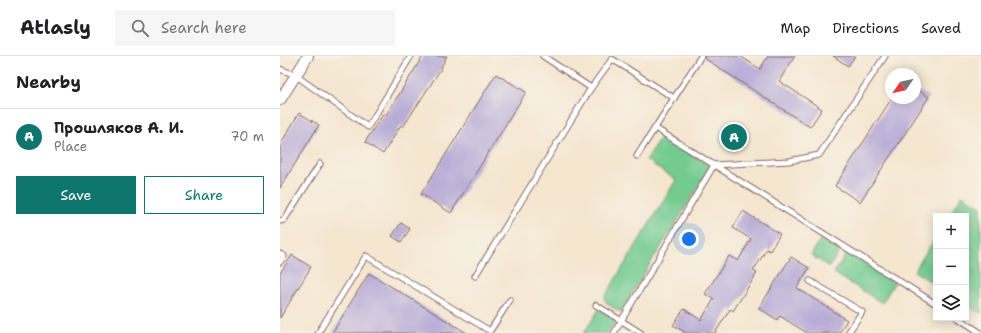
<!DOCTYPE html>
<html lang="en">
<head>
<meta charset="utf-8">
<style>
	:root { --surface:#fff; --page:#f6f6f6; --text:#202124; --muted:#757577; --line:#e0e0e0; --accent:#0f766e }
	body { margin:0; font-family:"Shantell Sans",sans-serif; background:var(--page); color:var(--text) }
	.controls { position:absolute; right:12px; bottom:12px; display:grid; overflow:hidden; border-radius:0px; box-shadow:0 2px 10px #0003 }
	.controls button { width:36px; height:36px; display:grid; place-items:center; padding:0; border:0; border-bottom:1px solid var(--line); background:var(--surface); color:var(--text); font:20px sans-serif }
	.compass { position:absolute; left:605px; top:12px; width:36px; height:36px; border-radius:50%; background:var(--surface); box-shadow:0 2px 10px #0003; rotate:236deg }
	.you { position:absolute; left:409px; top:183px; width:14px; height:14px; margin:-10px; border:3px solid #fff; border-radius:50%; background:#1a73e8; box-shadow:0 0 0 6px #1a73e833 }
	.badge { display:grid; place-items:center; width:26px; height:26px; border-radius:50%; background:var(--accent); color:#fff; font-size:13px; font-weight:700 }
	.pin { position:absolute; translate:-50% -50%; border:2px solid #fff; box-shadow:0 1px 4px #0006 }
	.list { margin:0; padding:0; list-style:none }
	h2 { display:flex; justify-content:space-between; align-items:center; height:52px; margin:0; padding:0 16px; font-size:17px }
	h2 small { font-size:13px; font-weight:400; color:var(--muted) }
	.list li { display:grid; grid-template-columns:26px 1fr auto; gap:12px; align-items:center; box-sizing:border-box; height:56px; padding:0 16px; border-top:1px solid var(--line) }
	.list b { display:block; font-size:15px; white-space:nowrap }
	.list p { margin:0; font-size:13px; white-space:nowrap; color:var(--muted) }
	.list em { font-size:13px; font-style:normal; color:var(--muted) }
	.actions { display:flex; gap:8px; padding:12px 16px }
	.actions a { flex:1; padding:9px 0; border:1px solid var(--accent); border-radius:0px; text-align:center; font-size:14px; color:var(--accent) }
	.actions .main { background:var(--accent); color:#fff }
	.icon { flex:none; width:22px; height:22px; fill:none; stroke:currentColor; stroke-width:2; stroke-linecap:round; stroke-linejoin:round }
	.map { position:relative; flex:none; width:701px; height:277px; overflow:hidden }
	header { display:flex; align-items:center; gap:24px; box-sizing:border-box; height:56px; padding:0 20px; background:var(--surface); border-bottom:1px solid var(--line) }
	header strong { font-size:19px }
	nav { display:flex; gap:22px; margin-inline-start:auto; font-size:14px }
	.search { width:280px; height:36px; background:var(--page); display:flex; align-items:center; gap:10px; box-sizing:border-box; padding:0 14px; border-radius:0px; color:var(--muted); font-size:15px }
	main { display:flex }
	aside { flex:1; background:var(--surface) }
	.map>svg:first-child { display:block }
	.green { fill:#73cb90; stroke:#5e755e }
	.building { fill:#b9add7 }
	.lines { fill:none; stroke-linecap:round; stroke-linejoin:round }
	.lane-casing { stroke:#866564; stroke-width:7 }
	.street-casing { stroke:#866564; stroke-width:12 }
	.lane { stroke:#fff; stroke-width:5 }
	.street { stroke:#fff; stroke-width:10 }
</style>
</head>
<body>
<header>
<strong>Atlasly</strong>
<div class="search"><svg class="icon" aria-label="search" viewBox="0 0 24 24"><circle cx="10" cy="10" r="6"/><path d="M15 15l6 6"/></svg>Search here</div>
<nav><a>Map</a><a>Directions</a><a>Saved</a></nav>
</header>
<main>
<aside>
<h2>Nearby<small></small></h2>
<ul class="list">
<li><span class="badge">A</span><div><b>Прошляков А. И.</b><p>Place</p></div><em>70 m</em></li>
</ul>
<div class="actions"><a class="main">Save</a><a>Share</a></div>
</aside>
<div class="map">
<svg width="701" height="277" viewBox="0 0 701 277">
	<rect width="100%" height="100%" fill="#f7f3e8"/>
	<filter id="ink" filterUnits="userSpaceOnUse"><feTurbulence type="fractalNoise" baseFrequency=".025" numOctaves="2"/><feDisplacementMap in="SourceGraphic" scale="8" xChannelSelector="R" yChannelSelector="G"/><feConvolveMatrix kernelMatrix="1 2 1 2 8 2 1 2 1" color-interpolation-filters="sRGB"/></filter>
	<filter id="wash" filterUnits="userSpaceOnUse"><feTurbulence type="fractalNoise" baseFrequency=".012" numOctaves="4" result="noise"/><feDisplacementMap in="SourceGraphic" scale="16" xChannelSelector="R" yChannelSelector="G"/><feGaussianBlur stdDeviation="0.9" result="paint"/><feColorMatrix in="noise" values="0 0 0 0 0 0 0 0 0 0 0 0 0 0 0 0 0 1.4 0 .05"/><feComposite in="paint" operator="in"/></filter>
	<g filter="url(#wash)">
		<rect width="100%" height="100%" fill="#f4e6cf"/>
		<g class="green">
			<polygon points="382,79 428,108 429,114 340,256 327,248 324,242 396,124 366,104"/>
			<polygon points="682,139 701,151 701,258 686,248 686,160 669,160"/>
			<polygon points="545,181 559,190 560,195 549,211 531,199 540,184"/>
			<polygon points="656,181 656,229 634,215"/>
			<polygon points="570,197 615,226 602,247 554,217 566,198"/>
			<polygon points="319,253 334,262 335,266 328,277 304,277"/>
		</g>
		<g id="blocks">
			<g class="building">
				<polygon points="143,0 167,0 161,11 162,11 123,71 121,69 103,98 85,86 104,57 106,59"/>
				<polygon points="425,0 460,0 480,13 488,0 515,0 499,25 542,53 530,71 424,2"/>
				<polygon points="553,0 575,0 568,10"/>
				<polygon points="216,18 246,36 171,157 141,138"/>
				<polygon points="635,32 649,41 580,146 555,130 612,42 635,42"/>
				<polygon points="19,57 39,69 0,132 0,89"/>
				<polygon points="463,155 500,178 490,195 487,193 473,215 477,217 453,255 450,253 435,277 406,277 393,269 404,253 421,264 434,243 425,238 449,200 458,205 471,183 453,172"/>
				<polygon points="121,167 130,173 121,186 112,180"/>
				<polygon points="12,199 31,211 0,262 0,217"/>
				<polygon points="511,201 529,212 517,232 567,264 559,277 527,277 500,260 497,264 479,252"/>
				<polygon points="89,217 187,277 52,277"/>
			</g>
		</g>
	</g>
	<g filter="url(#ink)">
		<use href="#blocks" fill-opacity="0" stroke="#866564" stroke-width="1"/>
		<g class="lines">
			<defs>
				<g id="lane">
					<polyline points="263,0 311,32"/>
					<polyline points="0,13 15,19 88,71 131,0"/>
					<polyline points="375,72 656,248"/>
					<polyline points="357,100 421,0"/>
					<polyline points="0,165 4,164 40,108"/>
					<polyline points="0,198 4,200 0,206"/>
					<polyline points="195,220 311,32 332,3 394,42"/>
					<polyline points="530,225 582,256 568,277"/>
					<polyline points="316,249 361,277"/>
					<polyline points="678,262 701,277"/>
					<polyline points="38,277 86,200 210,275 230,244"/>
					<polyline points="334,277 434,109 509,105 539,99 605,0"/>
				</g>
				<polyline id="street" points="0,44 28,0"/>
			</defs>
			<use href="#lane" class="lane-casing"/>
			<use href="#street" class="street-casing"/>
			<use href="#lane" class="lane"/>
			<use href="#street" class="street"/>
		</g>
	</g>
</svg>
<div class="controls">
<button>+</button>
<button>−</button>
<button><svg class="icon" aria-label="layers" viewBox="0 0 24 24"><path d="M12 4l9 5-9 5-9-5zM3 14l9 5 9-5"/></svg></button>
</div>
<svg class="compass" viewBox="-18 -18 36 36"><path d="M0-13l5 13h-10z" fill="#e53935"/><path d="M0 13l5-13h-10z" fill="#757577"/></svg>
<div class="you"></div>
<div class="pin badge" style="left:454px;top:81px">A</div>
</div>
</main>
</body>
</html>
